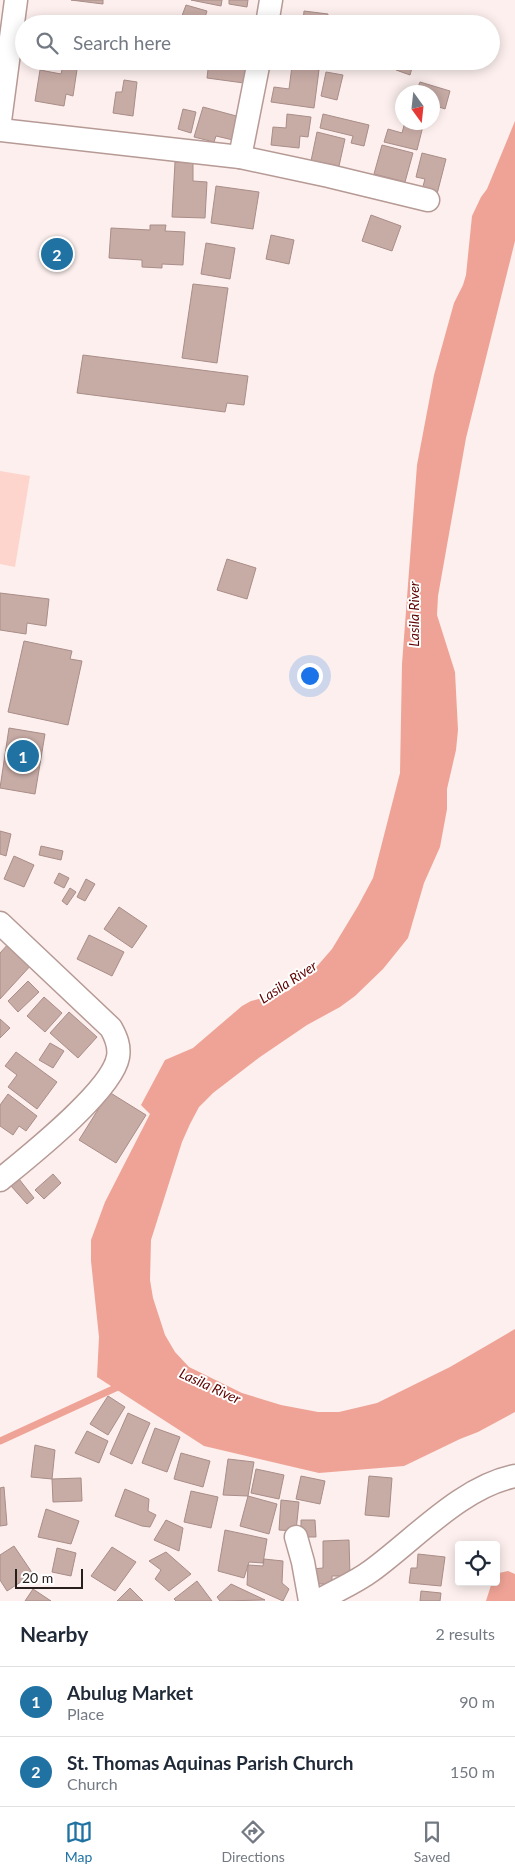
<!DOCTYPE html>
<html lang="en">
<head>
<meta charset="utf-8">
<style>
	:root { --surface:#fff; --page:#f2f2f3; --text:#1f2937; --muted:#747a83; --line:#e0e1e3; --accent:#2072a3 }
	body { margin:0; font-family:Lato,sans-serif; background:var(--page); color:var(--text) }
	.controls { position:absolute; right:15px; bottom:15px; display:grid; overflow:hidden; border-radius:5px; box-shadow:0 2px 12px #0003 }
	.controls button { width:45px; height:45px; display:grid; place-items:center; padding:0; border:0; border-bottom:1px solid var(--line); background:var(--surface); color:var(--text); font:25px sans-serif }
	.compass { position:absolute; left:395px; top:85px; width:45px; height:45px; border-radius:50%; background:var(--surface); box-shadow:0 2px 12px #0003; rotate:165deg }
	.scale { position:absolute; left:15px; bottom:12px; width:68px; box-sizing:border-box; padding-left:5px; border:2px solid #281e1c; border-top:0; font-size:14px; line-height:18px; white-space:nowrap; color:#281e1c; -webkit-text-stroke:4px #fff; paint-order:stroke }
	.you { position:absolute; left:309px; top:675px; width:18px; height:18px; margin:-12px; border:4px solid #fff; border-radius:50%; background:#1a73e8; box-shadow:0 0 0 8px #1a73e833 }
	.badge { display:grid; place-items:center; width:32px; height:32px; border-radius:50%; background:var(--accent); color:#fff; font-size:16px; font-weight:700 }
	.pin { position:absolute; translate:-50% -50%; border:2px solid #fff; box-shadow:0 1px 5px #0006 }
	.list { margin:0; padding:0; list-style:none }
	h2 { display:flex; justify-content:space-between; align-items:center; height:65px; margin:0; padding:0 20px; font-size:21px }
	h2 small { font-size:16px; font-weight:400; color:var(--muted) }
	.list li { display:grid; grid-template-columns:32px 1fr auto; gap:15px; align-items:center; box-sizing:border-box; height:70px; padding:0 20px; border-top:1px solid var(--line) }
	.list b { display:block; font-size:19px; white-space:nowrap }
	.list p { margin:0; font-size:16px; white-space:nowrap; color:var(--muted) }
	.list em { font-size:16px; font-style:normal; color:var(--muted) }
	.icon { flex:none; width:28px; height:28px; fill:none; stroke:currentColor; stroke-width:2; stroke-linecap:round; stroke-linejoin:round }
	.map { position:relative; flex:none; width:515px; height:1601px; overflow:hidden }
	.search { position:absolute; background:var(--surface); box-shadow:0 2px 12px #0003; left:15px; right:15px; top:15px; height:55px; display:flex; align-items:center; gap:12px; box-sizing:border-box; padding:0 18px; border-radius:28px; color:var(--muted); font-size:19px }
	.sheet { height:205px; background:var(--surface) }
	nav { display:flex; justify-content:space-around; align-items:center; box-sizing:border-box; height:70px; border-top:1px solid var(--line); background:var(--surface); font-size:14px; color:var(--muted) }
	nav a { display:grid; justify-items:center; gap:2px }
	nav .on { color:var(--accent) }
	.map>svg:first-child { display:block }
	.green { fill:#fdd5cd }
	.water { fill:#efa396 }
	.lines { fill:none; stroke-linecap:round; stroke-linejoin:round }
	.stream { stroke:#efa396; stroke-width:7 }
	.building { fill:#c7aba5; stroke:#a98d88 }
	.minor-casing { stroke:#b69a95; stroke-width:25 }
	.minor { stroke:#fff; stroke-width:22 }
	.labels { text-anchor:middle; stroke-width:4; stroke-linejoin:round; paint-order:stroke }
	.water-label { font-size:14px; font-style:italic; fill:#5e0300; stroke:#fff }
</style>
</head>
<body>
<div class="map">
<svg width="515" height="1601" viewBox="0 0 515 1601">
	<rect width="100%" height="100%" fill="#fcefed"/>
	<polygon class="green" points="0,471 30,476 15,567 0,564"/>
	<g class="water">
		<polygon points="515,121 515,241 466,438 438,596 437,615 455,672 458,730 456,750 447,789 447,809 440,847 424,883 408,938 383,969 355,996 340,1007 307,1025 260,1057 213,1093 199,1107 190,1124 182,1142 151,1240 150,1280 153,1298 165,1335 175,1352 189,1367 242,1393 281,1405 318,1412 339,1412 377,1403 450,1367 515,1329 515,1412 478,1432 460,1439 404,1466 319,1473 204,1446 97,1377 99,1337 91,1261 91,1240 105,1202 150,1114 141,1105 165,1060 193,1048 242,1006 251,1001 288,991 312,972 332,949 358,906 373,878 400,773 402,664 417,465 434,375 454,303 463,285 466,275 472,216 481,197 487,189"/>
		<polygon points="508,1571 515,1574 515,1601 486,1601 492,1582 496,1582 496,1577 499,1573"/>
	</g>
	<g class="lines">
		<polyline class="stream" points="0,1441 122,1385"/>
	</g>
	<g class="building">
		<polygon points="71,0 103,0 103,4"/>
		<polygon points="191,0 222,0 221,6"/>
		<polygon points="229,0 248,0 247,7 229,4"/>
		<polygon points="186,5 207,11 203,24 179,24"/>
		<polygon points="304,11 328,14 327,24 303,22"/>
		<polygon points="223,18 245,24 221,24"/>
		<polygon points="64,61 78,63 73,96 66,94 64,106 35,101 40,70 61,74"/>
		<polygon points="209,61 246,64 244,83 207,78"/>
		<polygon points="358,61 373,61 372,65"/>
		<polygon points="399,61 414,61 410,75 396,70"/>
		<polygon points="292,66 319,70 314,108 271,102 274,87 289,89"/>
		<polygon points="326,72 343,75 337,100 321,96"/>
		<polygon points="124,80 137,82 133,116 113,113 116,92 122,92"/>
		<polygon points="420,82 450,91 445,109 436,106 432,118 432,92 416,92"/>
		<polygon points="203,107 240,117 233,140 216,136 214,142 194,137"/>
		<polygon points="183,109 196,112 191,133 178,129"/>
		<polygon points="287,114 311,117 308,137 300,136 299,148 271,145 273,127 286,128"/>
		<polygon points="323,114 369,125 364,146 351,143 353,136 320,128"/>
		<polygon points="405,122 423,126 417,150 384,142 388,129 402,133"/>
		<polygon points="317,132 345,139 339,166 311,161"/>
		<polygon points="382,145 413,153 405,182 374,174"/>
		<polygon points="422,153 446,159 437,194 422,190 425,179 416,177"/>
		<polygon points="175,162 193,163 193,181 207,182 205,218 172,217"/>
		<polygon points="216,186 259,192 253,229 211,223"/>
		<polygon points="371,215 401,226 392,251 362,241"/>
		<polygon points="150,225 166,225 165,231 185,232 183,265 162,264 162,268 142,267 142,260 109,258 111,228 150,230"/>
		<polygon points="271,235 294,240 289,264 266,259"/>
		<polygon points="206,243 235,248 230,279 201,274"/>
		<polygon points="193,284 228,288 217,363 182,358"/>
		<polygon points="83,355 248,376 244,405 227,403 225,412 77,393"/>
		<polygon points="227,559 256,568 247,599 217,590"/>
		<polygon points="0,593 49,599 46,626 27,623 26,634 0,630"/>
		<polygon points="24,641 72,651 70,659 82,661 68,725 8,712"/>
		<polygon points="9,728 45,734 35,794 0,788"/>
		<polygon points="0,831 11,834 6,856 0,854"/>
		<polygon points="41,846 63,851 61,860 39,855"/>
		<polygon points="14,856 34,865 24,887 4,879"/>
		<polygon points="59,873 69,878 64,888 54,883"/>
		<polygon points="86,879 95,884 85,901 77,897"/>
		<polygon points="70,888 76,892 67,905 62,901"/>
		<polygon points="119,907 147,926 132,948 104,929"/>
		<polygon points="89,935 124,952 112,976 77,959"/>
		<polygon points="10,942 33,963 0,999 0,953"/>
		<polygon points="28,981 39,992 18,1012 8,1001"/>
		<polygon points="44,997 62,1013 45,1032 27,1016"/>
		<polygon points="69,1012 97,1037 78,1058 50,1033"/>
		<polygon points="0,1019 10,1028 0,1038"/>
		<polygon points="50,1043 64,1051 53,1068 39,1060"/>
		<polygon points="16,1052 57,1082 37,1109 8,1087 17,1075 5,1066"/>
		<polygon points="109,1092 146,1115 116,1163 79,1140"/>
		<polygon points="8,1094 37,1116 26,1131 19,1126 13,1135 0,1126 0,1105"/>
		<polygon points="53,1174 61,1183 44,1199 35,1190"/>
		<polygon points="19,1179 34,1198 27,1204 11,1186"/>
		<polygon points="108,1396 125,1407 108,1435 90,1424"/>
		<polygon points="128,1413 150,1423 132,1464 110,1454"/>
		<polygon points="155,1428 180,1437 167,1472 142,1463"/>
		<polygon points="87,1431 108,1441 99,1463 75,1453"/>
		<polygon points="35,1445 55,1450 52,1479 31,1477"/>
		<polygon points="181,1453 210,1461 203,1487 174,1479"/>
		<polygon points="228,1459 254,1462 248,1496 223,1495"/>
		<polygon points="256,1469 284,1475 279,1499 251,1493"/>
		<polygon points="301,1476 325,1481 320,1504 296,1499"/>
		<polygon points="369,1476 392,1478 389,1517 365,1515"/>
		<polygon points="81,1478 82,1501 53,1502 52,1479"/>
		<polygon points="4,1487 7,1525 0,1526 0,1488"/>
		<polygon points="125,1489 149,1499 148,1511 156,1515 150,1527 142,1526 115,1516"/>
		<polygon points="191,1491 218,1497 211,1528 184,1522"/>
		<polygon points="248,1496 277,1504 269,1534 240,1526"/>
		<polygon points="281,1500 299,1502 296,1531 279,1530"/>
		<polygon points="46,1509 79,1521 71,1544 38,1537"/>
		<polygon points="166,1520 183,1528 179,1551 154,1540"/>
		<polygon points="301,1520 315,1520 316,1537 301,1537"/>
		<polygon points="225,1530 267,1539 263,1563 249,1562 244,1578 218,1571"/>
		<polygon points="349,1540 350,1576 332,1576 332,1584 313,1584 312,1569 323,1568 323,1541"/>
		<polygon points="14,1546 33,1574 7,1591 0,1580 0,1555"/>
		<polygon points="112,1547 136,1562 115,1591 91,1576"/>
		<polygon points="57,1548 76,1553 71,1576 52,1572"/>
		<polygon points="166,1552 191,1574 169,1591 155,1579 161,1570 149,1561"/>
		<polygon points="418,1554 445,1557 441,1586 409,1583 411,1568 417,1568"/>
		<polygon points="264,1559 283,1561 282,1583 289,1589 283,1601 247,1585 248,1565 263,1566"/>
		<polygon points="197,1581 212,1601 176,1601 174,1599"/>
		<polygon points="231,1584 265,1600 220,1601 217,1597"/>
		<polygon points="130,1588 143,1601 117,1601"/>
		<polygon points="33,1589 51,1601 25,1601"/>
		<polygon points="421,1591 441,1593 440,1601 420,1601"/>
	</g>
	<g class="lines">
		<defs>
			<g id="minor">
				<polyline points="267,24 271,0"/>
				<polyline points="0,121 16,0"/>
				<polyline points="0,130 240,157 329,176 428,200"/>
				<polyline points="240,157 259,61"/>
				<path d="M0 923 111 1028C116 1037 120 1046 118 1057 112 1091 28 1157 0 1180"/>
				<polyline points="296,1537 303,1562 310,1601"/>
				<path d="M318 1601C335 1591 355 1583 371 1571 415 1539 461 1487 515 1476"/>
			</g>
		</defs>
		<use href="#minor" class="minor-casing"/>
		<use href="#minor" class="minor"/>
	</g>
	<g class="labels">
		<g class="water-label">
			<text transform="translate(414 614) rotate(-90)" y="5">Lasila River</text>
			<text transform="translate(288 982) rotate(-33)" y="5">Lasila River</text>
			<text transform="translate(210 1386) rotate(25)" y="5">Lasila River</text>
		</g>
	</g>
</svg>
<div class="controls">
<button><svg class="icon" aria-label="locate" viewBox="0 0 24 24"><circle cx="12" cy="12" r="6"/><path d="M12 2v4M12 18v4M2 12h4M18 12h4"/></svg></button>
</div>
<svg class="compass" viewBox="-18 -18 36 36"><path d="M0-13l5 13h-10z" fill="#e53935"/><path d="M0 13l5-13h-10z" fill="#747a83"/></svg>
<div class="scale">20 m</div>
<div class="you"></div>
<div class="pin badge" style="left:23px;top:756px">1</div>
<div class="pin badge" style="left:57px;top:254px">2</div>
<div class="search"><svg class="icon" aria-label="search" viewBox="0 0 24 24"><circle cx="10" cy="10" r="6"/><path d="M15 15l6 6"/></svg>Search here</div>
</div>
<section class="sheet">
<h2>Nearby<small>2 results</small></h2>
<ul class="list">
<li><span class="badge">1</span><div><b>Abulug Market</b><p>Place</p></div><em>90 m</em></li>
<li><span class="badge">2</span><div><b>St. Thomas Aquinas Parish Church</b><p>Church</p></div><em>150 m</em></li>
</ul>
</section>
<nav>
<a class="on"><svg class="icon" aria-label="map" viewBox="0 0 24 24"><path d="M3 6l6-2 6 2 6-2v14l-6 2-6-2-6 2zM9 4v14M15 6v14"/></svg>Map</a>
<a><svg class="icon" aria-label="directions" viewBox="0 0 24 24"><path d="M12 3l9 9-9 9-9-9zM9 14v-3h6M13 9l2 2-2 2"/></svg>Directions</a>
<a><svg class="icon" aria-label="saved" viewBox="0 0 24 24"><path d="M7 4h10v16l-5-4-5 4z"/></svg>Saved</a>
</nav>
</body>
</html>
